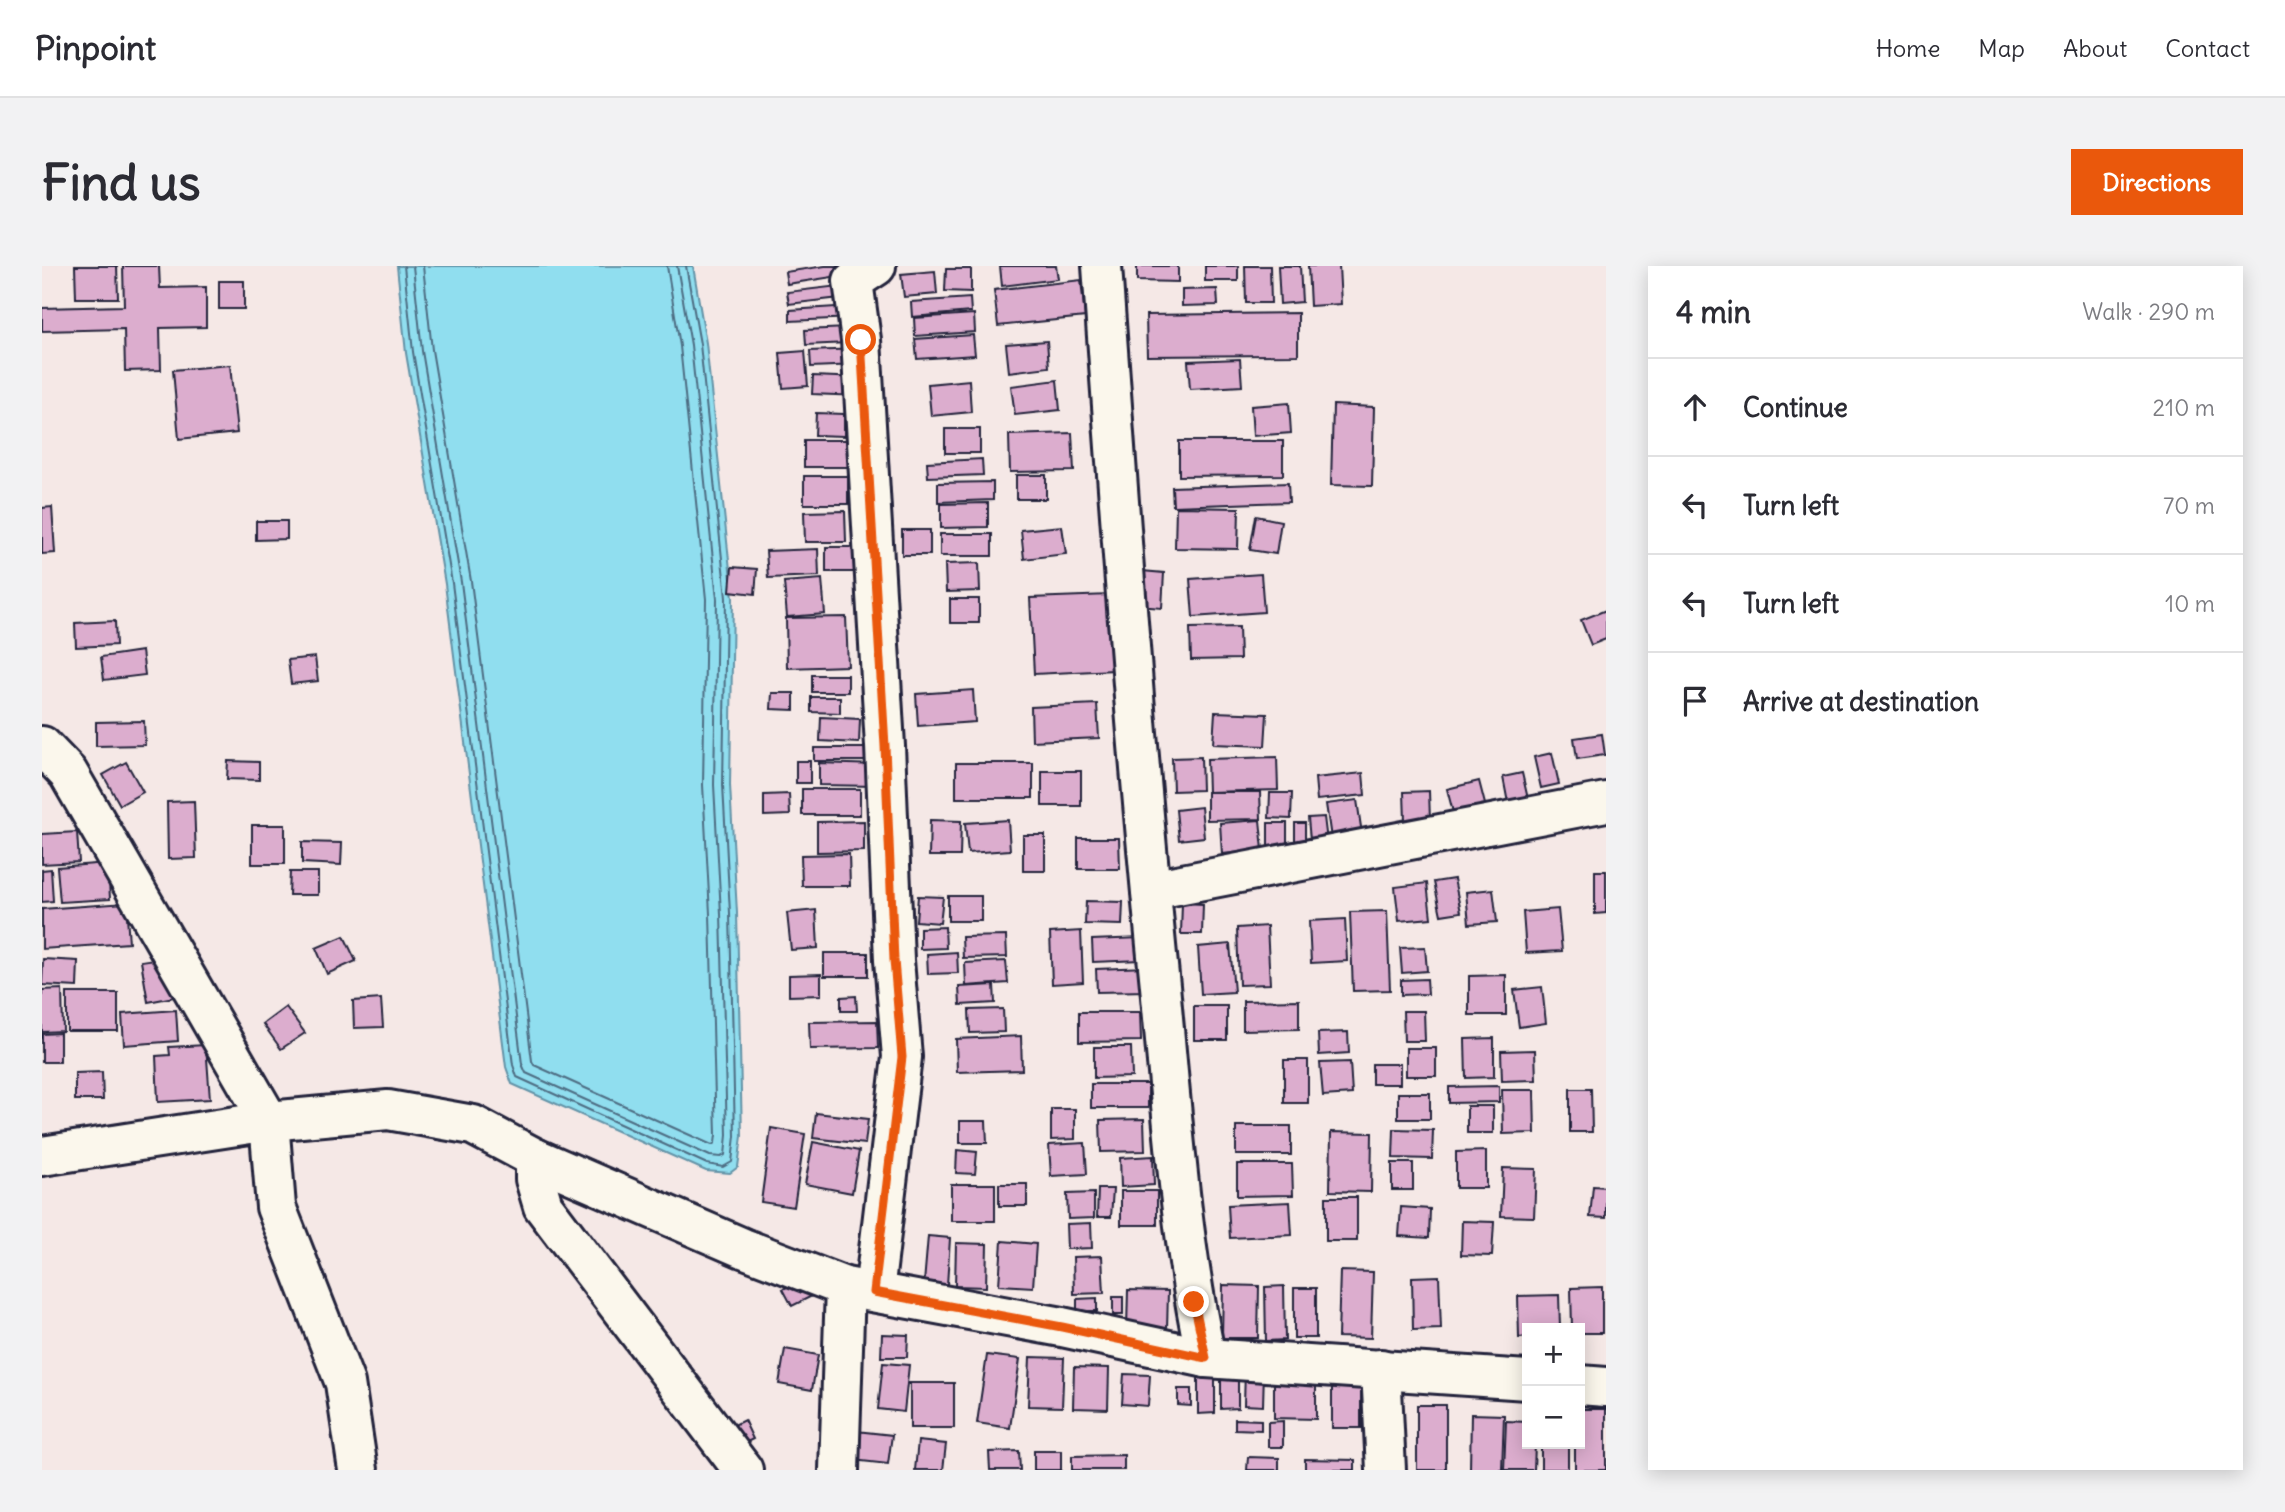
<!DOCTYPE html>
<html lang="en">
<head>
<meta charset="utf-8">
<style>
	:root { --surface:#fff; --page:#f2f2f3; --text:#2b2b33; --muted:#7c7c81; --line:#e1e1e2; --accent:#ea580c }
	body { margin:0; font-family:Delius,sans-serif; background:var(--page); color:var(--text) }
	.controls { position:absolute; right:21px; bottom:21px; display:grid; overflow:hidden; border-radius:0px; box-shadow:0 4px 18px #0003 }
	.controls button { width:63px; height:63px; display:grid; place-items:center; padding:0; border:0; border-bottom:2px solid var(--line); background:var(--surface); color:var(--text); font:35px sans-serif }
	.stop { position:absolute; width:21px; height:21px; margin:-16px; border:5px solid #ea580c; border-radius:50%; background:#fff }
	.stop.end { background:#ea580c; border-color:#fff; box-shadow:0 2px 7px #0008 }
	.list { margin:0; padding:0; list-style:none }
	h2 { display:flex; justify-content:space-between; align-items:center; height:91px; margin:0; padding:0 28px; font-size:30px }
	h2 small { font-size:23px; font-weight:400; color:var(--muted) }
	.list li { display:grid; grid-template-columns:46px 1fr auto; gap:21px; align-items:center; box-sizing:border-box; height:98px; padding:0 28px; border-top:2px solid var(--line) }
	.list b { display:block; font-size:26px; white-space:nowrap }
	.list em { font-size:23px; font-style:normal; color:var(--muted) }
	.icon { flex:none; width:38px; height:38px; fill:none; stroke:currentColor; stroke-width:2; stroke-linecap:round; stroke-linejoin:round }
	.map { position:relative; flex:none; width:1564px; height:1204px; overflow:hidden; border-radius:0px }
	header { display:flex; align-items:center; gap:42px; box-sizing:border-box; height:98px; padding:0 35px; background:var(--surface); border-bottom:2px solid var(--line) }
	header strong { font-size:33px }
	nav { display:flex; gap:38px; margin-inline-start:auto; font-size:24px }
	.intro { display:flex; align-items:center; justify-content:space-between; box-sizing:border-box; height:168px; padding:0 42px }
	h1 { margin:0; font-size:49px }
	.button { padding:18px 32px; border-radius:0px; background:var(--accent); color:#fff; font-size:24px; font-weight:700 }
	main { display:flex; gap:42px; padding:0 42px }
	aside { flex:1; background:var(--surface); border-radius:0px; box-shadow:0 4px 18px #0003 }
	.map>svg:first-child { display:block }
	.water { fill:#90deef; stroke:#6493a7; stroke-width:2 }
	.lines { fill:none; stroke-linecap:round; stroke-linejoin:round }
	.shore { stroke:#4e6d83; stroke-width:2 }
	.building { fill:#dcadce; stroke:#22223b; stroke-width:2 }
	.minor-casing { stroke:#22223b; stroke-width:44 }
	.minor { stroke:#fbf7ec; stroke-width:38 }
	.route { stroke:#ea580c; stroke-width:9 }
</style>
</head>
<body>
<header>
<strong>Pinpoint</strong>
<nav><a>Home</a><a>Map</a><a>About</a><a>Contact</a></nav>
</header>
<div class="intro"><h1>Find us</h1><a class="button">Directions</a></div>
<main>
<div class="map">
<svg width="1564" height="1204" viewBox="0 0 1564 1204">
	<rect width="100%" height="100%" fill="#f5e8e6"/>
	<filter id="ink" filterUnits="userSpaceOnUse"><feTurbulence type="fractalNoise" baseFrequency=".0143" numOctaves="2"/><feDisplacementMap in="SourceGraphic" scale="14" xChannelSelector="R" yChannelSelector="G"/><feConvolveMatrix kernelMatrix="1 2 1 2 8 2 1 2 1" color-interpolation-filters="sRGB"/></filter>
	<g filter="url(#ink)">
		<polygon class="water" points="355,0 651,0 664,77 691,332 688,519 695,647 700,870 696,901 688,907 664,905 470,818 464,801 403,318 364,87"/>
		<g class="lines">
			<g class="shore">
				<polyline points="362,0 371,86 410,317 471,799 475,811 665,898 681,901 690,896 693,870 688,647 681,519 684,332 658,78 644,0"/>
				<polyline points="371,0 380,85 419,316 480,798 484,807 668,890 679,891 683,889 685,869 679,648 672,519 675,333 649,79 635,0"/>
				<polyline points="381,0 390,84 429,315 490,795 492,799 670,879 673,877 674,869 668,648 661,519 664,333 638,80 625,0"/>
			</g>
		</g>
		<g class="building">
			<polygon points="33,0 75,0 76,32 34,32"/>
			<polygon points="81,0 117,0 118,22 164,21 164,61 118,62 119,104 83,105 82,63 0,65 0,42 82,40"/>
			<polygon points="783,0 796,0 797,10 745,18 743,6"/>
			<polygon points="958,0 1014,0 1016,13 960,20"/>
			<polygon points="1095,0 1136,0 1136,16 1095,15"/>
			<rect x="1163" y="0" width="33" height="15"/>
			<polygon points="1203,0 1228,0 1229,37 1204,37"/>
			<polygon points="1236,0 1258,0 1260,36 1238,38"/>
			<polygon points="1266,0 1297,0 1299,38 1268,40"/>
			<polygon points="904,3 929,3 929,26 903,25"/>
			<polygon points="893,5 895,28 862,31 859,8"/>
			<polygon points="1039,14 1043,51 956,60 952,24"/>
			<rect x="177" y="15" width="25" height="28"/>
			<polygon points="805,19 806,31 747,38 745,26"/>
			<polygon points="1175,23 1176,39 1140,40 1140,24"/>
			<polygon points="928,32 929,46 870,51 869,36"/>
			<polygon points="809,40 810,52 748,55 748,44"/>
			<polygon points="1256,47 1256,89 1105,90 1104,49"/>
			<polygon points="932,48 933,66 873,70 872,52"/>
			<polygon points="805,62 806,77 764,79 763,64"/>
			<polygon points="931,69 933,89 875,93 873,73"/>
			<polygon points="1005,75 1007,101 967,106 964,78"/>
			<polygon points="815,83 816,99 769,101 768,85"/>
			<polygon points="763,85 766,120 741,122 738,87"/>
			<polygon points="1198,93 1200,120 1148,123 1146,95"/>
			<polygon points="188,99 195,167 137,173 131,104"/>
			<polygon points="771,110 818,112 817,130 770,128"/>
			<polygon points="927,114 929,146 889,150 886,118"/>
			<polygon points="1015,114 1018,144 973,149 969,120"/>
			<polygon points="1247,137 1249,167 1211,170 1209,140"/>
			<polygon points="1291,139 1332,141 1330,220 1289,219"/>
			<polygon points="774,147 802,148 802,170 773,169"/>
			<rect x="903" y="163" width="35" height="24"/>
			<polygon points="1030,167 1032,205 968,206 967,169"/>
			<rect x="762" y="174" width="46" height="27"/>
			<polygon points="1137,175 1241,175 1241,209 1137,210"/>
			<polygon points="940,193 941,209 886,211 885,196"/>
			<rect x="974" y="209" width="30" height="24"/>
			<rect x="762" y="210" width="44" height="28"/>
			<polygon points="951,216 951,234 896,236 896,217"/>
			<polygon points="1246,217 1247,236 1131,240 1130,221"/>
			<polygon points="946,237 946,261 899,262 899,238"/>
			<polygon points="10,241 13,287 0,288 0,242"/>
			<polygon points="1134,241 1197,242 1196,283 1133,282"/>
			<polygon points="803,245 804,276 763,276 762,246"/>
			<polygon points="1214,250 1239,255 1234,288 1208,284"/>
			<polygon points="214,255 245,255 245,273 214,274"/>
			<polygon points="1020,260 1024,288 982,293 979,264"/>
			<rect x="860" y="264" width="28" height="25"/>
			<rect x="898" y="268" width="52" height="22"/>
			<rect x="784" y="281" width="28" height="25"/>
			<polygon points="776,283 777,310 726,312 724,285"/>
			<polygon points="937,297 938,325 904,326 903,298"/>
			<polygon points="690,301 715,303 713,328 688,325"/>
			<polygon points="1100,305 1122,307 1120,342 1096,340"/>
			<polygon points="1219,308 1222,346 1151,351 1148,313"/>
			<polygon points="780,313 783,348 745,351 742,316"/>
			<polygon points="1068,329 1072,404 992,408 988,332"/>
			<rect x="908" y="333" width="29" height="24"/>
			<polygon points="1564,344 1564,373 1549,379 1539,354"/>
			<polygon points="804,351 806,400 745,402 744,352"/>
			<polygon points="73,355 74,379 34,381 33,357"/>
			<polygon points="1197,361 1198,393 1149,394 1148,362"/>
			<polygon points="100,385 103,409 62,414 59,391"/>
			<polygon points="273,391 276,415 249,418 246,394"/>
			<rect x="770" y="409" width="36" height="17"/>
			<polygon points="931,424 933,456 876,460 874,428"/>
			<polygon points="730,427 752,427 752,444 729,443"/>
			<polygon points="769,431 798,431 798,447 769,446"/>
			<polygon points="1055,438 1057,472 990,475 989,441"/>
			<polygon points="1173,446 1225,448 1223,480 1171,478"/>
			<polygon points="779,451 818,453 817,477 778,475"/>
			<polygon points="102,455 103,479 54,480 54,456"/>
			<polygon points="1560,468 1563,489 1535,493 1532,472"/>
			<rect x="772" y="482" width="64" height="13"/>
			<polygon points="1510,487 1517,518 1499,522 1492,491"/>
			<polygon points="1159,491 1160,524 1131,525 1130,492"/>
			<polygon points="1235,491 1236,524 1166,526 1165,493"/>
			<polygon points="186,495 217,496 217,514 185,513"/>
			<rect x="754" y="495" width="14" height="22"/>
			<polygon points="84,496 101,526 78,539 61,509"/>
			<polygon points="777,497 835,499 835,520 777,519"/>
			<rect x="914" y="497" width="77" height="35"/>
			<rect x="1000" y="505" width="39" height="35"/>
			<polygon points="1321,507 1323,529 1275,534 1273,512"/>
			<polygon points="1480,507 1486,533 1466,537 1461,511"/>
			<polygon points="1437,515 1445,546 1413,554 1405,523"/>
			<rect x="760" y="523" width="58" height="26"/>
			<polygon points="1387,525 1388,554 1363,555 1362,526"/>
			<polygon points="1165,526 1218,526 1219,553 1165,554"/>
			<polygon points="1228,527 1250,527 1249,553 1227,552"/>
			<polygon points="747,528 748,549 722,550 722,529"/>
			<polygon points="1315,534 1321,575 1290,579 1284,538"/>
			<polygon points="152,535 154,592 126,593 125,536"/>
			<polygon points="1159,541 1162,571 1137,574 1134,544"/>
			<polygon points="1282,551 1286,584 1269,585 1266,552"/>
			<polygon points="888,554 919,555 918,590 887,590"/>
			<polygon points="966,554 968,584 926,587 923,557"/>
			<polygon points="1218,554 1221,584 1180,588 1178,557"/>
			<polygon points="822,555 822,585 775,586 775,556"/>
			<rect x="1226" y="557" width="19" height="25"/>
			<rect x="1253" y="557" width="10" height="22"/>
			<rect x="210" y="559" width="33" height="39"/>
			<polygon points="35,566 37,596 0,598 0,568"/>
			<rect x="981" y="569" width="22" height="36"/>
			<polygon points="1036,572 1077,572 1078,603 1036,603"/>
			<polygon points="260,576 300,577 299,599 260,597"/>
			<polygon points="807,588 808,620 760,620 759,589"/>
			<polygon points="66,597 68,633 18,636 15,601"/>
			<polygon points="9,603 11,635 0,636 0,604"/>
			<polygon points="1553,605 1564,605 1564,647 1553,648"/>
			<polygon points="248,606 276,606 276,629 247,629"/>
			<polygon points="1412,613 1419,646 1399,649 1392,616"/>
			<polygon points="1385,617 1389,652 1357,655 1353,621"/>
			<polygon points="1451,623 1455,656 1427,658 1424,626"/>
			<polygon points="876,630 901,631 898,657 874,655"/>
			<rect x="906" y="630" width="33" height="25"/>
			<polygon points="1044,635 1081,636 1080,659 1043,658"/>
			<polygon points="84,637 87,677 0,683 0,643"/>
			<polygon points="1140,637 1161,638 1160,668 1139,668"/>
			<polygon points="1516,643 1520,685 1484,687 1481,646"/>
			<polygon points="774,644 776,682 749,684 745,647"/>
			<polygon points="1345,645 1348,724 1311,725 1308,646"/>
			<polygon points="1303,653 1305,695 1269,697 1267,655"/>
			<polygon points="1225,660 1228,718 1197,719 1195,662"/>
			<polygon points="903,661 904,682 878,683 878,662"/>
			<polygon points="1039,665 1041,716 1010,718 1008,667"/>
			<polygon points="302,670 314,695 285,708 274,682"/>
			<polygon points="964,670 965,691 921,692 920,671"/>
			<polygon points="1099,672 1099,694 1051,696 1050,674"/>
			<polygon points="1188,678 1192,726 1159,728 1156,681"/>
			<polygon points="1383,681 1385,705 1360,707 1358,682"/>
			<polygon points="915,686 916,707 886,708 885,688"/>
			<rect x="782" y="687" width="44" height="23"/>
			<polygon points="126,691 132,731 106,736 99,695"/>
			<polygon points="1,693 36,695 35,721 0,719"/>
			<polygon points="964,695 966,717 924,720 923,697"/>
			<polygon points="1104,701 1105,725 1055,726 1054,703"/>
			<polygon points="779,708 779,729 747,730 747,709"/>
			<polygon points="1464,709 1464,749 1427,749 1427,710"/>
			<polygon points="1385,713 1386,728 1359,729 1359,714"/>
			<polygon points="952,719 953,737 918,739 917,721"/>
			<polygon points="1500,721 1504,757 1477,761 1472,724"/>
			<polygon points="20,723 21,765 0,766 0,724"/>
			<rect x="25" y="727" width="51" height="38"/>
			<polygon points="814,730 815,745 799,745 799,731"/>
			<polygon points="339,733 341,761 312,762 311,735"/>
			<polygon points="1257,734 1257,763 1201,764 1201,735"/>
			<rect x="1152" y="740" width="33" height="34"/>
			<polygon points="244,741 263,767 239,783 221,758"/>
			<polygon points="961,743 962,766 928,767 927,744"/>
			<polygon points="134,744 136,775 82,779 80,748"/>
			<polygon points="1361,745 1382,745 1383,775 1362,775"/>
			<polygon points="1037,746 1098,746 1099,775 1037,776"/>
			<polygon points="835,755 836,782 768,783 767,756"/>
			<polygon points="1306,766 1307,787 1277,789 1276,767"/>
			<polygon points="18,767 18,796 0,796 0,768"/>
			<polygon points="979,770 980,804 915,806 914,773"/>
			<polygon points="1452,772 1452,811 1424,812 1423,773"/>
			<polygon points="164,779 168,833 116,836 114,790 128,789 127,781"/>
			<polygon points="1052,781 1089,781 1090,811 1052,812"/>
			<rect x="1364" y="782" width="30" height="28"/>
			<polygon points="1493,784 1494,814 1460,815 1459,785"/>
			<rect x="1242" y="794" width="24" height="43"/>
			<polygon points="1308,796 1310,828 1281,830 1278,797"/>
			<rect x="1330" y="798" width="28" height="20"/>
			<polygon points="60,806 61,834 33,834 33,807"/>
			<rect x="1049" y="818" width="57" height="24"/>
			<polygon points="1457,820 1457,836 1407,837 1407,821"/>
			<polygon points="1528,823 1549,823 1550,866 1528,866"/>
			<polygon points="1460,824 1492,824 1493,867 1461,868"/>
			<rect x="1356" y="827" width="32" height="26"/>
			<rect x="1425" y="840" width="26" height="27"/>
			<polygon points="1009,843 1033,843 1033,873 1009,874"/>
			<polygon points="774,847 826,853 823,878 771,872"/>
			<polygon points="1102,853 1103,885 1059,886 1058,854"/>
			<polygon points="918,855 944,855 945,877 918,877"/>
			<rect x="1194" y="860" width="55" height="29"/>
			<polygon points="729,862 763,868 752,941 719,936"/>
			<polygon points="1352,863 1391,864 1390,893 1351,892"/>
			<polygon points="1289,866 1330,867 1329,926 1288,925"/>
			<polygon points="771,876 817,885 810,927 763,918"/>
			<polygon points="1043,877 1045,908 1009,910 1007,879"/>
			<polygon points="915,884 935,886 933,908 914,907"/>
			<polygon points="1444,885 1444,922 1414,922 1414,886"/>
			<polygon points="1111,890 1112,919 1079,921 1078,892"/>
			<rect x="1350" y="897" width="21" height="27"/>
			<polygon points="1195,898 1250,898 1251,929 1195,930"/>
			<polygon points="1461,902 1494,903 1492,951 1459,950"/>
			<rect x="909" y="918" width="44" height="37"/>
			<rect x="957" y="918" width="28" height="22"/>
			<polygon points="1551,920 1564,921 1564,952 1548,951"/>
			<polygon points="1056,923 1071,923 1069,951 1055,951"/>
			<rect x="1079" y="925" width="36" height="34"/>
			<polygon points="1052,927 1052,952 1026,953 1025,928"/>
			<rect x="1284" y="931" width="31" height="44"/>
			<polygon points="1248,936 1250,969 1188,972 1186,939"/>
			<polygon points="1359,941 1388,943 1387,972 1357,970"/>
			<polygon points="1420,955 1452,956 1450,990 1419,989"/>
			<polygon points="1049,957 1050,982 1025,983 1024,958"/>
			<polygon points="886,970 908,972 905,1019 882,1017"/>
			<polygon points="960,975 994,978 991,1021 957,1019"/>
			<polygon points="914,977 945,978 944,1021 913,1020"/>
			<polygon points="1060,990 1062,1027 1032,1028 1031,991"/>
			<polygon points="1298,1005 1331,1006 1329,1072 1296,1071"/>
			<polygon points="767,1010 776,1027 750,1040 741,1023"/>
			<polygon points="1397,1010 1399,1063 1371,1064 1370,1011"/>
			<polygon points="1181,1019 1217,1020 1216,1072 1180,1072"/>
			<polygon points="1242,1020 1243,1074 1224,1075 1223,1021"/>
			<polygon points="1560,1021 1560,1067 1538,1067 1538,1062 1530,1062 1529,1022"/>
			<rect x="1252" y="1022" width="22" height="50"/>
			<polygon points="1086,1024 1126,1025 1125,1064 1085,1063"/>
			<polygon points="1517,1029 1518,1062 1485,1062 1485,1071 1477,1072 1476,1030"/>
			<rect x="1071" y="1031" width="10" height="18"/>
			<polygon points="1055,1032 1055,1045 1035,1045 1035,1033"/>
			<polygon points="840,1068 866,1069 865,1091 839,1091"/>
			<polygon points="743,1083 776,1089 770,1124 737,1118"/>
			<polygon points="945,1089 978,1093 968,1162 935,1157"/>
			<polygon points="988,1091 1022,1092 1020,1141 986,1140"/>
			<polygon points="841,1097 867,1099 862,1146 836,1143"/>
			<polygon points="1032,1101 1067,1102 1066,1143 1031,1142"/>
			<polygon points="1203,1104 1222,1104 1221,1140 1202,1139"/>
			<polygon points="1196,1105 1196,1142 1179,1143 1179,1106"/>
			<polygon points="1082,1108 1108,1109 1106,1140 1080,1138"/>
			<polygon points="1173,1109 1173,1147 1156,1148 1156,1110"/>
			<rect x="1290" y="1114" width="29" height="48"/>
			<rect x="868" y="1117" width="44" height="45"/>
			<polygon points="1232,1118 1274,1118 1274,1153 1232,1152"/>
			<polygon points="1136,1123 1149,1123 1149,1140 1136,1139"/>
			<rect x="1375" y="1139" width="29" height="65"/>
			<polygon points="1538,1143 1564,1143 1564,1204 1533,1204 1533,1178 1538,1178"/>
			<polygon points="1429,1148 1462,1149 1460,1204 1428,1204"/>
			<polygon points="1193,1153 1219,1154 1219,1164 1193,1163"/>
			<polygon points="702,1154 711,1173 691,1183 682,1164"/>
			<polygon points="1241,1155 1241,1181 1226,1181 1226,1156"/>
			<polygon points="1464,1155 1485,1156 1485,1178 1493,1178 1492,1204 1462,1204"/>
			<polygon points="805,1164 850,1169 846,1198 802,1193"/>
			<polygon points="876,1175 904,1178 901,1204 873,1204"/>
			<rect x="1499" y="1178" width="27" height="25"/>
			<polygon points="977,1185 978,1204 948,1204 947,1186"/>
			<rect x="992" y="1185" width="27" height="19"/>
			<polygon points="1082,1189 1082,1204 1030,1204 1030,1190"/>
			<polygon points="1206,1191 1237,1192 1237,1204 1205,1204"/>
			<polygon points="1263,1193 1313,1194 1313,1204 1263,1204"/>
		</g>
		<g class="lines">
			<defs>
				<g id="minor">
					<path d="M1060 0C1077 240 1094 480 1118 720 1130 844 1138 970 1164 1092"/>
					<polyline points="0,480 26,507 227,855 346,844 431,859 493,892 493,913 501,940 701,1204"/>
					<polyline points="1109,624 1564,536"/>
					<polyline points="0,890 227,855 234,941 303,1117 316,1204"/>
					<polyline points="493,892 701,982 803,1021 1020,1061 1164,1092 1485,1114"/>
					<polyline points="832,1026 860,791 852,694 843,480 819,74 811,15 834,0"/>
					<polyline points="1339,1103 1344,1204"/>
					<polyline points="1538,1119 1564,1121"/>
					<polyline points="797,1204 803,1021"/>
				</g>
			</defs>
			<use href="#minor" class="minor-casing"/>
			<use href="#minor" class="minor"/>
		</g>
	</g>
	<g class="lines" filter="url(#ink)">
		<polyline class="route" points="819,74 843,480 852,694 860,791 832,1026 1020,1061 1164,1092 1152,1036"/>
	</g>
</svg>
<div class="controls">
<button>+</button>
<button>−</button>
</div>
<div class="stop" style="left:819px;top:74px"></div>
<div class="stop end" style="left:1152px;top:1036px"></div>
</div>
<aside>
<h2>4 min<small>Walk · 290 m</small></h2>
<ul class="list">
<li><svg class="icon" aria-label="ahead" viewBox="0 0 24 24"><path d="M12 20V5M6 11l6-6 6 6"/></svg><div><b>Continue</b></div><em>210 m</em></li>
<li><svg class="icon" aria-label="left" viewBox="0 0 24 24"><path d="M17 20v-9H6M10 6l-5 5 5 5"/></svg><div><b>Turn left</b></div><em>70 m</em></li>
<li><svg class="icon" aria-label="left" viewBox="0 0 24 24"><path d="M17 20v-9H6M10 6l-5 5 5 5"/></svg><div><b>Turn left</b></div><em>10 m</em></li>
<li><svg class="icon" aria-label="arrive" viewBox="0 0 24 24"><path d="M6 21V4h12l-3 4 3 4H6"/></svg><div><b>Arrive at destination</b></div></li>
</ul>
</aside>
</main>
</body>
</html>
